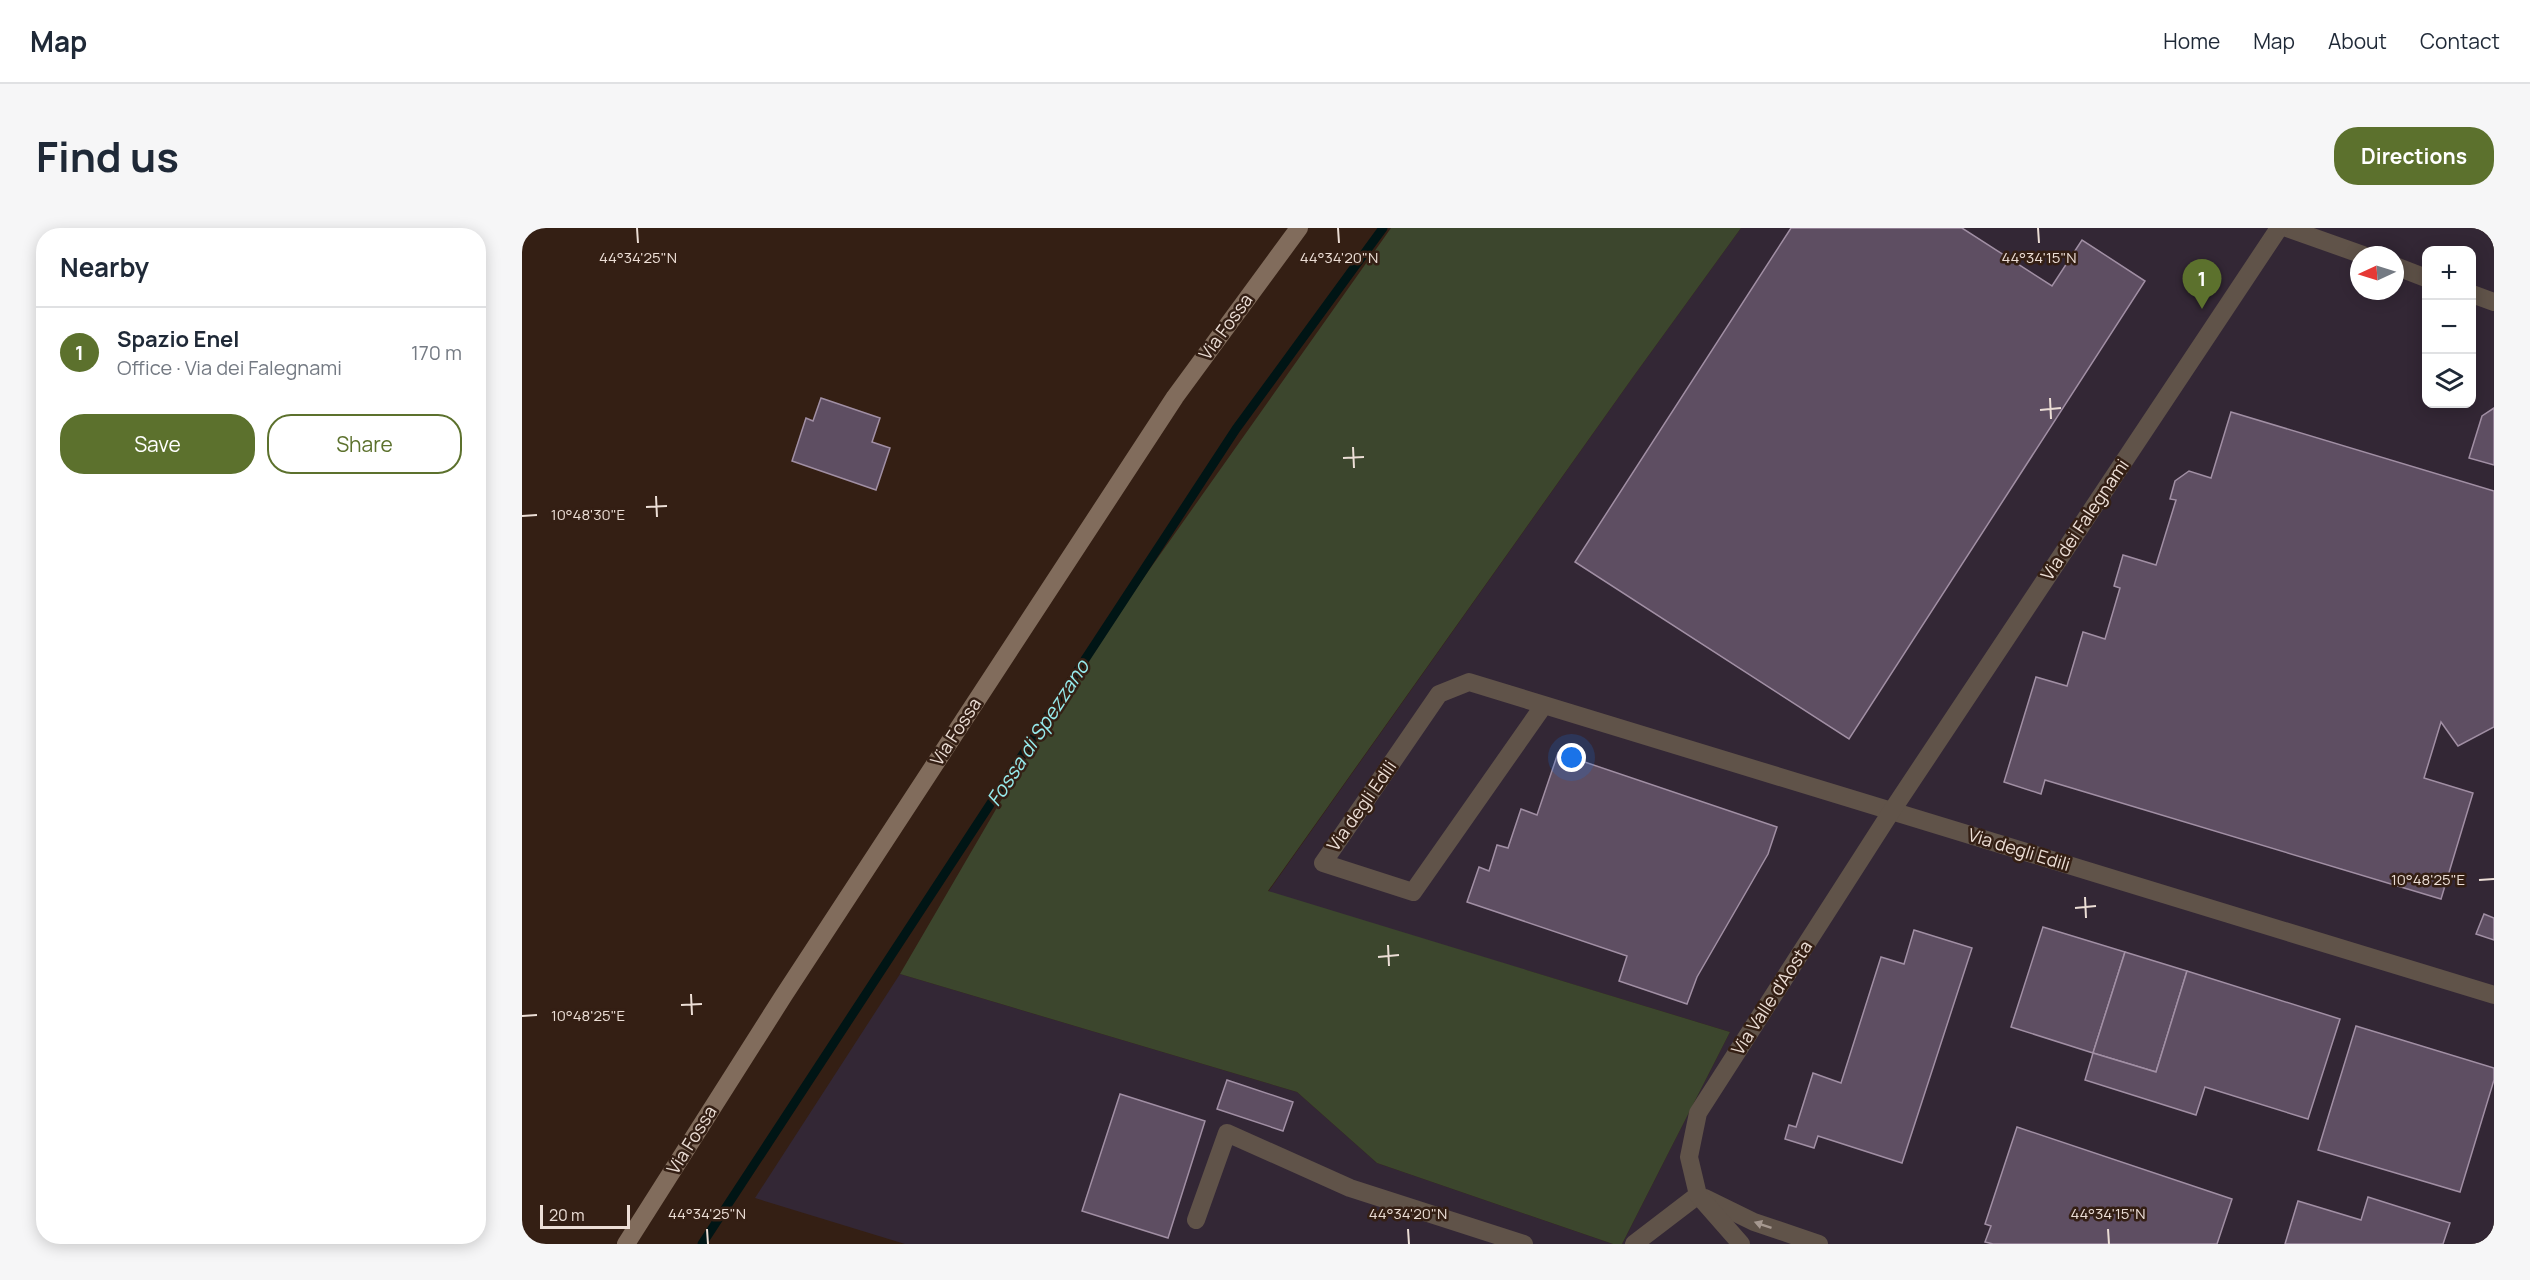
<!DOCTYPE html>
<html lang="en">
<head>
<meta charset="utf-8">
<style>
	:root { --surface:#fff; --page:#f6f6f7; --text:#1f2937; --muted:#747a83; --line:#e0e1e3; --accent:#5c712d }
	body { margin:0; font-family:Manrope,sans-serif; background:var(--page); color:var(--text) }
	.controls { position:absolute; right:18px; top:18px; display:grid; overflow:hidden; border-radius:12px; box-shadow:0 3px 15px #0003 }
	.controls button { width:54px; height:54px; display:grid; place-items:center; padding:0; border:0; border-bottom:2px solid var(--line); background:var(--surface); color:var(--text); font:30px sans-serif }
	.compass { position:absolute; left:1828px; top:18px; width:54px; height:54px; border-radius:50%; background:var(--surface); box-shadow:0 3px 15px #0003; rotate:266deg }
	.scale { position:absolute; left:18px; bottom:15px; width:90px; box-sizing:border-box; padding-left:6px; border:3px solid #ecded6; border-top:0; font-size:16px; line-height:21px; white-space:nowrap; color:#ecded6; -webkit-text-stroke:4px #341f14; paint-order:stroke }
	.you { position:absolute; left:1050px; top:530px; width:21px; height:21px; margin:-15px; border:4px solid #fff; border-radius:50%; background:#1a73e8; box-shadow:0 0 0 9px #1a73e833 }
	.badge { display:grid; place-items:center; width:39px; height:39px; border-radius:50%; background:var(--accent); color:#fff; font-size:20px; font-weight:700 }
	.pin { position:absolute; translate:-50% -50px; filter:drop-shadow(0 2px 3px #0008) }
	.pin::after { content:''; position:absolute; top:32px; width:21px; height:18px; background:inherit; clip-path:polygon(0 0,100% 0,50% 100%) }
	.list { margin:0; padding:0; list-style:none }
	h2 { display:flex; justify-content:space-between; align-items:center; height:78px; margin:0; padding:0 24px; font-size:26px }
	h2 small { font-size:20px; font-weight:400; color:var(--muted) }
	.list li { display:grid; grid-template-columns:39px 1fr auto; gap:18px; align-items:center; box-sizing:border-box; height:90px; padding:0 24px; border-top:2px solid var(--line) }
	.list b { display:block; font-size:22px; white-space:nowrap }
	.list p { margin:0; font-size:20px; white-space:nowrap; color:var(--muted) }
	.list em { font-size:20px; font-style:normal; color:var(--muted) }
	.actions { display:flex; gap:12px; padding:18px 24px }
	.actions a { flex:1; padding:14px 0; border:2px solid var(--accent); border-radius:24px; text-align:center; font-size:21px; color:var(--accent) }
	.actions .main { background:var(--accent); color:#fff }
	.icon { flex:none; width:33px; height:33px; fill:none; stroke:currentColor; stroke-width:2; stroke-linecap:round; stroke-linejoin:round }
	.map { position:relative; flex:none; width:1972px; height:1016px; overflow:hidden; border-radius:24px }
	header { display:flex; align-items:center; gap:36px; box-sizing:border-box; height:84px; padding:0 30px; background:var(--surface); border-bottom:2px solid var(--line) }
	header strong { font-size:28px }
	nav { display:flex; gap:33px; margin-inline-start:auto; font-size:21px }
	.intro { display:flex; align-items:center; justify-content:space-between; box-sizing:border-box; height:144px; padding:0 36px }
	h1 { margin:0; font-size:42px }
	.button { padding:15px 27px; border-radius:24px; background:var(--accent); color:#fff; font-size:21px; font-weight:700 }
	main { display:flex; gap:36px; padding:0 36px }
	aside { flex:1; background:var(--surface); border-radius:24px; box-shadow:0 3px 15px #0003 }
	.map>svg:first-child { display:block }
	.industrial { fill:#332735; fill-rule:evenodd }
	.green { fill:#3c462d }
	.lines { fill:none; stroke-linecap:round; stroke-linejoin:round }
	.stream { stroke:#001515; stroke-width:9 }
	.building { fill:#5e4e62; stroke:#a18fa4; stroke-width:1.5 }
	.street { stroke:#605349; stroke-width:18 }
	.secondary { stroke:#816c5c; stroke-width:18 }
	.oneway { fill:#a69890 }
	.ticks { fill:none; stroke:#ecded6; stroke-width:2 }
	.labels { text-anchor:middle; stroke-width:5; stroke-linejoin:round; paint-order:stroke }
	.street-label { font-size:18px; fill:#ecded6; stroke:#341f14 }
	.water-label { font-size:20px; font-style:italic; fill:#96ebed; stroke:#341f14 }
	.ticks-label { font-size:15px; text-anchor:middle; fill:#ecded6; stroke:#341f14; stroke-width:5; stroke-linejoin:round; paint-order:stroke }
</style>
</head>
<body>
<header>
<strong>Map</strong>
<nav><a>Home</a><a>Map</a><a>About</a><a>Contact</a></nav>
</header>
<div class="intro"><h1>Find us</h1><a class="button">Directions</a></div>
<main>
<aside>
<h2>Nearby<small></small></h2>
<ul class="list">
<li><span class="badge">1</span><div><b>Spazio Enel</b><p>Office · Via dei Falegnami</p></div><em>170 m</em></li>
</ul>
<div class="actions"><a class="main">Save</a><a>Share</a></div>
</aside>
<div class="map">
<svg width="1972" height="1016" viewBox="0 0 1972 1016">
	<rect width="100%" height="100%" fill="#341f14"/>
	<g class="industrial">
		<path d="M1219 0H1972V1016H1100L1208 804 746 664 1111 149ZM1904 22H1950V176H1904ZM1837 27H1873V63H1837Z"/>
		<polygon points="378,746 775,864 855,935 1091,1016 383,1016 233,970"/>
	</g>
	<polygon class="green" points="869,0 1219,0 1111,149 746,663 1208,804 1100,1016 1091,1016 855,935 775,864 378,746 550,451"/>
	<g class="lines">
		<polyline class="stream" points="180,1016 714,201 861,0"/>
	</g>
	<g class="building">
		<polygon points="1269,0 1440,0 1530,58 1560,12 1623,53 1327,511 1053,334"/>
		<polygon points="299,170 358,190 350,214 368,220 354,262 270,233 284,190 291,193"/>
		<polygon points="1972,180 1972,237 1947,230 1960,188"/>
		<polygon points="1709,184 1972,263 1972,499 1936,518 1919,494 1902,550 1951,565 1919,671 1523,552 1519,566 1482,554 1514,449 1545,458 1561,404 1583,411 1598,360 1592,358 1601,327 1634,337 1654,272 1648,271 1653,253 1667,243 1689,250"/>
		<polygon points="1036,525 1255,599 1246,626 1175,749 1165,776 1097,753 1105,728 945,674 957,639 967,643 975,617 986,620 999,581 1015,587"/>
		<polygon points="1962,686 1972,690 1972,712 1954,706"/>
		<polygon points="1521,699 1603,724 1571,825 1489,799"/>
		<polygon points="1392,702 1450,720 1380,935 1296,908 1292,920 1263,911 1267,897 1274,899 1291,845 1319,855 1359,729 1382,736"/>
		<polygon points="1603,724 1665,743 1634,844 1571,825"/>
		<polygon points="1665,743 1818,791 1786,891 1683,859 1674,887 1563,852 1571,825 1634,844"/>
		<polygon points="1834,798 1972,840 1972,852 1938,964 1796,922"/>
		<polygon points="705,852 771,874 761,903 695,881"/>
		<polygon points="598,866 683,893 646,1010 560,983"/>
		<polygon points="1495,899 1710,971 1695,1016 1471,1016 1463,1014 1469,998 1463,996"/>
		<polygon points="1846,969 1928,995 1921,1016 1763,1016 1776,973 1839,992"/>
	</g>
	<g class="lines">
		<g class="street">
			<polyline points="1765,0 1841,27"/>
			<polyline points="1873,38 1904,50"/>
			<polyline points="1950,66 1972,74"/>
			<polyline points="1022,477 891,664 801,635 917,466 947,454 1972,767"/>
			<polyline points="1183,970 1232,994 1297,1016"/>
			<polyline points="674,992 705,905 828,960 1002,1016"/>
			<polyline points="1112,1016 1176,967"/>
			<polyline points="1219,1016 1176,967 1167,929 1176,885 1369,584 1757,0"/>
		</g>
		<polyline class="secondary" points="104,1016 262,767 653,169 777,0"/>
	</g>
	<defs><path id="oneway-solid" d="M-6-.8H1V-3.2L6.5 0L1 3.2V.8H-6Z" transform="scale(1.5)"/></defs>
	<use class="oneway" href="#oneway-solid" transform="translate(1241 997) rotate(-161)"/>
	<path class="ticks" d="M115 0 116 15M816 0 817 15M1516 0 1517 15M1528 170 1529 191M1518 182 1539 180M831 219 832 240M821 230 842 229M134 268 135 289M124 279 145 278M0 288 15 287M1957 652 1972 651M1563 669 1564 690M1553 680 1574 678M866 717 867 738M856 729 877 727M169 766 170 787M159 777 180 776M0 788 15 787M185 1001 186 1016M886 1001 887 1016M1586 1001 1587 1016"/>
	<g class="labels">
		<g class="street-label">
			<text transform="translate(704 99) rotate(-54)" y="6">Via Fossa</text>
			<text transform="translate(1563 292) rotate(-56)" y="6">Via dei Falegnami</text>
			<text transform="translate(434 504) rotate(-57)" y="6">Via Fossa</text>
			<text transform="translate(840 578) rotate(-55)" y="6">Via degli Edili</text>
			<text transform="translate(1497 622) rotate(17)" y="6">Via degli Edili</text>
			<text transform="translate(1250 770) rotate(-57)" y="6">Via Valle d'Aosta</text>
			<text transform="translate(170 912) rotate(-58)" y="6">Via Fossa</text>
		</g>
		<g class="water-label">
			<text transform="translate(516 505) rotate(-57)" y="7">Fossa di Spezzano</text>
		</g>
	</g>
	<g class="ticks-label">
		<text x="116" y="35">44°34'25"N</text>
		<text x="817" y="35">44°34'20"N</text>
		<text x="1517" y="35">44°34'15"N</text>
		<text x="66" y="292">10°48'30"E</text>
		<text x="1906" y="657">10°48'25"E</text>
		<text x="66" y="793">10°48'25"E</text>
		<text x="185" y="991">44°34'25"N</text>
		<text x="886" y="991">44°34'20"N</text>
		<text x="1586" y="991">44°34'15"N</text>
	</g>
</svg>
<div class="controls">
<button>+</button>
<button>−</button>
<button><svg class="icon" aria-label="layers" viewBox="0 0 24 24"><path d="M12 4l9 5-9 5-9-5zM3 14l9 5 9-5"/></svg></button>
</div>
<svg class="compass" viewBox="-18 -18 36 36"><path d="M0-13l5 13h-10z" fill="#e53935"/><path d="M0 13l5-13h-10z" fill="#747a83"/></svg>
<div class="scale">20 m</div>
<div class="you"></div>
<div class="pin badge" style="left:1680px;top:81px">1</div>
</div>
</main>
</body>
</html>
